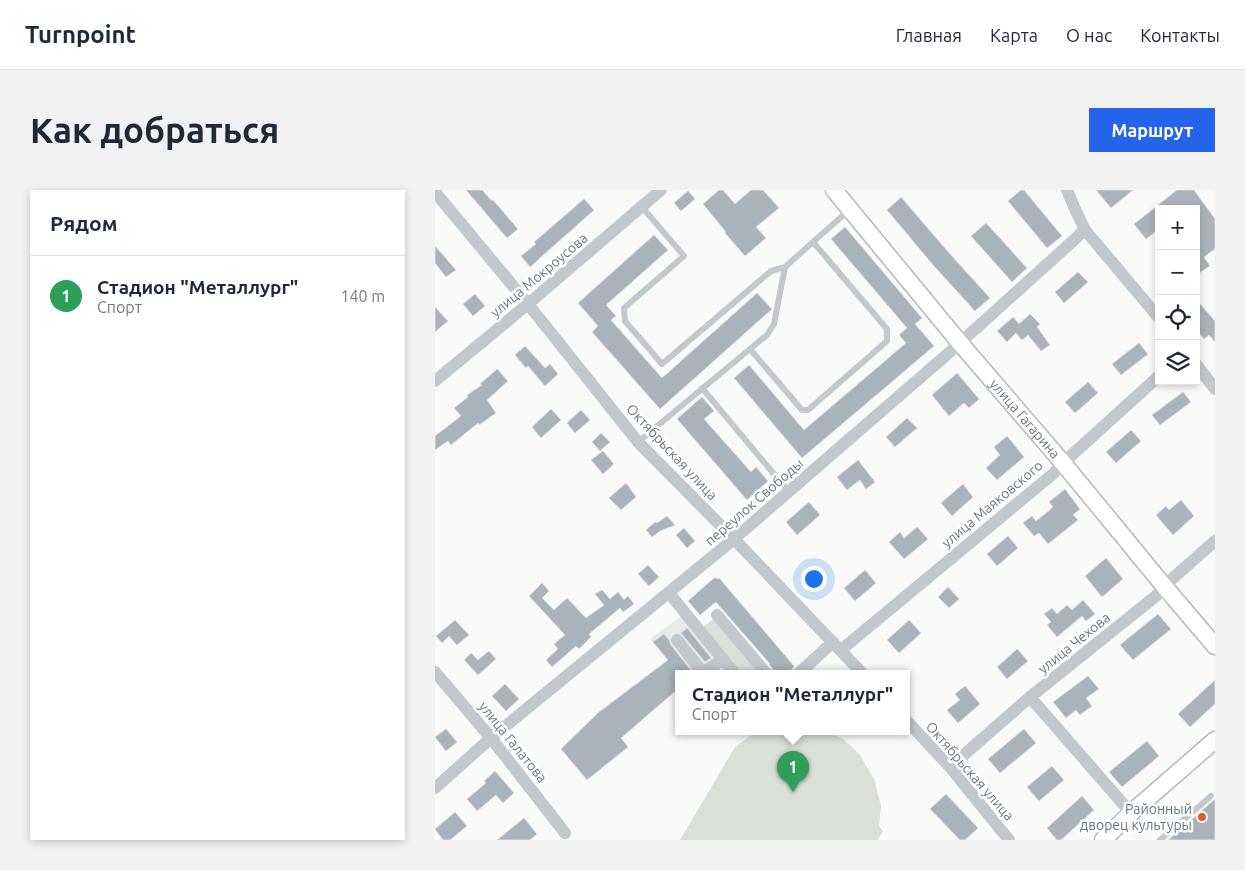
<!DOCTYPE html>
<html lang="ru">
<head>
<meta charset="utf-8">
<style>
	:root { --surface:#fff; --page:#f2f2f3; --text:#1f2937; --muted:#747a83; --line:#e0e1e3; --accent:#2563eb }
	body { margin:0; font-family:Ubuntu,sans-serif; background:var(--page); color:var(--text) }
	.controls { position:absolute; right:15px; top:15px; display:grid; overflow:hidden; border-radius:0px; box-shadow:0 2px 8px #0003 }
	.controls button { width:45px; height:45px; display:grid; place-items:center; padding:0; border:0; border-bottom:1px solid var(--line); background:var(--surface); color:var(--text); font:25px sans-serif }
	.you { position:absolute; left:378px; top:388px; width:18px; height:18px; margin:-12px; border:4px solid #fff; border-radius:50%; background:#1a73e8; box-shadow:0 0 0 8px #1a73e833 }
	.badge { display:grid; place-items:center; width:32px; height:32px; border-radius:50%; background:var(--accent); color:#fff; font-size:16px; font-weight:700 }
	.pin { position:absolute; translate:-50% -41px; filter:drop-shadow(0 1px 2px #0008) }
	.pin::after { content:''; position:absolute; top:26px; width:18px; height:15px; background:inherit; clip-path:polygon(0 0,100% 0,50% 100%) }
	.popup { position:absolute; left:240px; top:480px; width:235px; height:65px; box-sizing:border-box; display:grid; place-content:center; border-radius:0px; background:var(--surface); filter:drop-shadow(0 1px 4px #0005); font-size:16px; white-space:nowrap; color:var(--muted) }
	.popup b { font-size:19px; color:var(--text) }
	.popup::after { content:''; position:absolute; left:50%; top:100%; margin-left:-10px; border:10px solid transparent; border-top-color:var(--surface) }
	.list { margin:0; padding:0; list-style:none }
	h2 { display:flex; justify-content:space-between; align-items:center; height:65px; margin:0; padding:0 20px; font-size:21px }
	h2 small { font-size:16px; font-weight:400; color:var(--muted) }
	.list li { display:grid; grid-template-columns:32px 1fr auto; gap:15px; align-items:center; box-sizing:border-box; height:80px; padding:0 20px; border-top:1px solid var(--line) }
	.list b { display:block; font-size:19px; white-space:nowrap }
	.list p { margin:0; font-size:16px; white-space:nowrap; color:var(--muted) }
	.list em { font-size:16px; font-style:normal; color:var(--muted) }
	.icon { flex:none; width:28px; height:28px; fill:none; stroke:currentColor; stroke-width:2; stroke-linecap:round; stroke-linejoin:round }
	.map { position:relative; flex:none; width:780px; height:650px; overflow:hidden; border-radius:0px }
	header { display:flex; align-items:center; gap:30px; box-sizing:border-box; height:70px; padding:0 25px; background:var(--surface); border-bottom:1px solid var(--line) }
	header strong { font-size:24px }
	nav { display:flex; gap:28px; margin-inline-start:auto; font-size:18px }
	.intro { display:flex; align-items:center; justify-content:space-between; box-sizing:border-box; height:120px; padding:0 30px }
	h1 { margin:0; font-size:35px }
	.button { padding:12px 22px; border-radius:0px; background:var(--accent); color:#fff; font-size:18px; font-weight:700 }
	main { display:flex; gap:30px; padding:0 30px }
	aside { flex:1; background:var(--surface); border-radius:0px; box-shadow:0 2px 8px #0003 }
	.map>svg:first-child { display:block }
	.built { fill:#e8e9e9 }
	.green { fill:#dadfd7 }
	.building { fill:#aab3b9; stroke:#dcdcda }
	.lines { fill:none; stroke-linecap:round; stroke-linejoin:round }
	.secondary-casing { stroke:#b3babf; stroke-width:19 }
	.service { stroke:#c3c8cc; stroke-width:6 }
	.minor { stroke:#c3c8cc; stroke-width:12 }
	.secondary { stroke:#fff; stroke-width:16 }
	.poi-dot { fill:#e4572e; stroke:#fff; stroke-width:2 }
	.labels { text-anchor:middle; stroke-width:5; stroke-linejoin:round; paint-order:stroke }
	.street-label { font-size:14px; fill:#657683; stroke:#fff }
	.poi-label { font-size:14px; fill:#657683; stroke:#fff; text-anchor:end }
</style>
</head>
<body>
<header>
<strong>Turnpoint</strong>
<nav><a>Главная</a><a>Карта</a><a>О нас</a><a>Контакты</a></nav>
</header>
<div class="intro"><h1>Как добраться</h1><a class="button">Маршрут</a></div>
<main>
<aside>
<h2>Рядом<small></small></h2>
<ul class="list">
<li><span class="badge" style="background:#2e9e5b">1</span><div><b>Стадион &quot;Металлург&quot;</b><p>Спорт</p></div><em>140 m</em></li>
</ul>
</aside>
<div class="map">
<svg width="780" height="650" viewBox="0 0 780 650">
	<rect width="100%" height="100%" fill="#fafaf8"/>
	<polygon class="built" points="247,426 296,483 244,483 244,484 215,449"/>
	<g class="green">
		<polygon points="281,427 326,483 304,483 268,437"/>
		<polygon points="322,541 388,541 407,548 425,565 439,589 446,616 444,636 448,641 443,650 245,650 300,557"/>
	</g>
	<g class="building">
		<polygon points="31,0 47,0 57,11 58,10 83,39 72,48"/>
		<polygon points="284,0 288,0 300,14 316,0 328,0 344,18 321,37 331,48 310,66 290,43 291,42 268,14"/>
		<polygon points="586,0 589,0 627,46 612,58 573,11"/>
		<polygon points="661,0 698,0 676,18"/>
		<polygon points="742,0 759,0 780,29 780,59 769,67 775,76 761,85 761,57 765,54 761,49 761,19 724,19 724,39 711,49 699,34"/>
		<polygon points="253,1 260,9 246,21 239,13"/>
		<polygon points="466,7 514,63 555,108 540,121 499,76 452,20"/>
		<polygon points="149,9 159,20 95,77 86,66 101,54 99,52"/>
		<polygon points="551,33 592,78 577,92 536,46"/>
		<polygon points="410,37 487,128 480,134 499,156 367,268 299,188 314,175 369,240 471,153 464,145 472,138 396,49"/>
		<polygon points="219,45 233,60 171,115 181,126 176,130 227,188 322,103 337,119 225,219 157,142 163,136 143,113"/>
		<polygon points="0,56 21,80 11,87 0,73"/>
		<polygon points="643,82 653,92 629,113 620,102"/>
		<polygon points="40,104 50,116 38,126 28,114"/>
		<polygon points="761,109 780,131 780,152 774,145 769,149 761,140"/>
		<polygon points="0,117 13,131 0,142"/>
		<polygon points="595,124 605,134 602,137 615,155 606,161 593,145 587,150 581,143 572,152 562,141 578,127 584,134"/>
		<polygon points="704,153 713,164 686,185 677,174"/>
		<polygon points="90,156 110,178 115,174 123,184 110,196 93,176 91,178 80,165"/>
		<polygon points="62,179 73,191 52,210 61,223 44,235 43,233 16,255 13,251 0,260 0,246 26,226 19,218 33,207 32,205 47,195 45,194"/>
		<polygon points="522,183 544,209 534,218 529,213 514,226 497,205"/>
		<polygon points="653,192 663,203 640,223 630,212"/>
		<polygon points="748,202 756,212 725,235 717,225"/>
		<polygon points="267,207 279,221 269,229 316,282 321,277 333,291 312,310 242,229"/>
		<polygon points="116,219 126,230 106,248 97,237"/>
		<polygon points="146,220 155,230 140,243 132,233"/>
		<polygon points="472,228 482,238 460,257 451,247"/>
		<polygon points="696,240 706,251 681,273 671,262"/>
		<polygon points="166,243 175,252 165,261 157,252"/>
		<polygon points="572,246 589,267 562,290 551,278 565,265 559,257"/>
		<polygon points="168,261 179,274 168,284 156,270"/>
		<polygon points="423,270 440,292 431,299 425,290 412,300 402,287"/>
		<polygon points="191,293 201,307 186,320 174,308"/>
		<polygon points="528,294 538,307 517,326 506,313"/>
		<polygon points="630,299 645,319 638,325 643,330 613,354 604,343 599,346 588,333 597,326 601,331 610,324 618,317 614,312"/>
		<polygon points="746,310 759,326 738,345 721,325 731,316 734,320"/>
		<polygon points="374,312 385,325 362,345 351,332"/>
		<polygon points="232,326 240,335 225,341 217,347 211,340 220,332 222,333"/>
		<polygon points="482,337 493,349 469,369 454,352 465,342 469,348"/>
		<polygon points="249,338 260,351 252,358 241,345"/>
		<polygon points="573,346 583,358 562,376 552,364"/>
		<polygon points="671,368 688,389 667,407 650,386"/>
		<polygon points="213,375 224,387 214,396 203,384"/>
		<polygon points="430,380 441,393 420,411 409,398"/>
		<polygon points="279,388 285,389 359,476 355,483 339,483 337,478 334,474 335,474 281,412 265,425 253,411"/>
		<polygon points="107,393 114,401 107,408 119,420 132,408 151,428 169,415 160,404 167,400 175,409 183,402 189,410 193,406 199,414 188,422 185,418 154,444 156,447 144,459 141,456 117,477 111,470 123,459 119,454 130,445 94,406"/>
		<polygon points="513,397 524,409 514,418 503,407"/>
		<polygon points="648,410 660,424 651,431 647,426 622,447 612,435 616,432 609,424 617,418 622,424 632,415 637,420"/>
		<polygon points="723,424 736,439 698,470 685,455"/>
		<polygon points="20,430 34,445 22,455 14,446 7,453 1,446"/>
		<polygon points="474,430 486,443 464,463 452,450"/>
		<polygon points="252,438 276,468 270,472 246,443"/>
		<polygon points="229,444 234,450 236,455 258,483 244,483 244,498 186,548 193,557 152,590 126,559 164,522 233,470 218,452"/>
		<polygon points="582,459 593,471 572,489 562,477"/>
		<polygon points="54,461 61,469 43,485 29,470 36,463 43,470"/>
		<polygon points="653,486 664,499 651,508 657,516 645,525 641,520 631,528 618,512"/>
		<polygon points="780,490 780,514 755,537 743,524"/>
		<polygon points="70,494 84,509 71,521 57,506"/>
		<polygon points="530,496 545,514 523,533 512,520 525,510 520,504"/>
		<polygon points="11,539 22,552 11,561 0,547"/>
		<polygon points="589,539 601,553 565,583 553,569"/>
		<polygon points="712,551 724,566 687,597 674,582"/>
		<polygon points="617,576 629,590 604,611 592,597"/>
		<polygon points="60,581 79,603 68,613 61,605 42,621 32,609 51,593 49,591"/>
		<polygon points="511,604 543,638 530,650 525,650 495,619"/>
		<polygon points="647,606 659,620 626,650 622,650 612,638"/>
		<polygon points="780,609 780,650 733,650 779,610"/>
		<polygon points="20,622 32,636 15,650 8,650 0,639"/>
		<polygon points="89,628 102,644 95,650 62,650"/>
	</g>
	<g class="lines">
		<defs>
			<g id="secondary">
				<path id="s1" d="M399 0 525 153 628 273 729 396 780 456"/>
				<polyline points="668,650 696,623 780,550"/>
			</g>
		</defs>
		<use href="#secondary" class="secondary-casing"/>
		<g class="service">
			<polyline points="207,17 249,66 189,118 190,131 227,174 336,81 350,77"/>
			<polyline points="378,52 350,77 339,134 332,145 315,159 367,220 373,220 452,151 452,139 378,52 414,20"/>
			<polyline points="267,198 354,302"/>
			<polyline points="203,252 315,159"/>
			<polyline points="725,650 776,606"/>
		</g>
		<g class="minor">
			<polyline points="632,0 640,19 650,40 724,128"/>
			<polyline points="0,2 93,114 203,252 299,349 427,483"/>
			<polyline points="761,174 780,199"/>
			<polyline points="0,191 93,114 226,0"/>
			<polyline points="234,403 299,483"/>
			<polyline points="282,425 331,483"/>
			<polyline points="242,450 268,483 288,469"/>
			<polyline points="406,460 619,283 628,273 724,186"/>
			<polyline points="0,482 56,548 130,643"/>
			<polyline points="364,483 398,452"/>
			<polyline points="595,507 696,623"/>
			<polyline points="472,531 515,577 574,650"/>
			<polyline points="515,577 595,507 721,406 729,396 780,351"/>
			<polyline points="0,598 56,548 299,349 516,161 650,40"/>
		</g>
		<use href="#secondary" class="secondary"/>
	</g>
	<circle class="poi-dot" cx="767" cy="627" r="5"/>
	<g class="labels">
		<g class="street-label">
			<text transform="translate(104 85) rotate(-40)" y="5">улица Мокроусова</text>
			<text dy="5" stroke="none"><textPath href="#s1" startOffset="298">улица Гагарина</textPath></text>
			<text transform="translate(237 262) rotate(47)" y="5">Октябрьская улица</text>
			<text transform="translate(319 312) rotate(-41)" y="5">переулок Свободы</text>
			<text transform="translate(557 314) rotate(-40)" y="5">улица Маяковского</text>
			<text transform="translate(639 453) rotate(-39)" y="5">улица Чехова</text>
			<text transform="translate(78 552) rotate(51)" y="5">улица Галатова</text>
			<text transform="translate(535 581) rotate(49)" y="5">Октябрьская улица</text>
		</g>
		<g class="poi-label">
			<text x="757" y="624">Районный<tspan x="757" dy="16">дворец культуры</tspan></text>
		</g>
	</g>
</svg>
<div class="controls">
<button>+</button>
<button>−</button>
<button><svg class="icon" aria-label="locate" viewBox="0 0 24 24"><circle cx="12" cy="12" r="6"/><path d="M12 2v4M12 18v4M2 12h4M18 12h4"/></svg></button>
<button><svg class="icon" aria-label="layers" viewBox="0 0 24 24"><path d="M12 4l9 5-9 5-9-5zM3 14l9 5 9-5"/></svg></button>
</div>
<div class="you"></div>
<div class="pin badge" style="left:358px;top:602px;background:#2e9e5b">1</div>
<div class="popup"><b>Стадион &quot;Металлург&quot;</b>Спорт</div>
</div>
</main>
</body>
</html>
